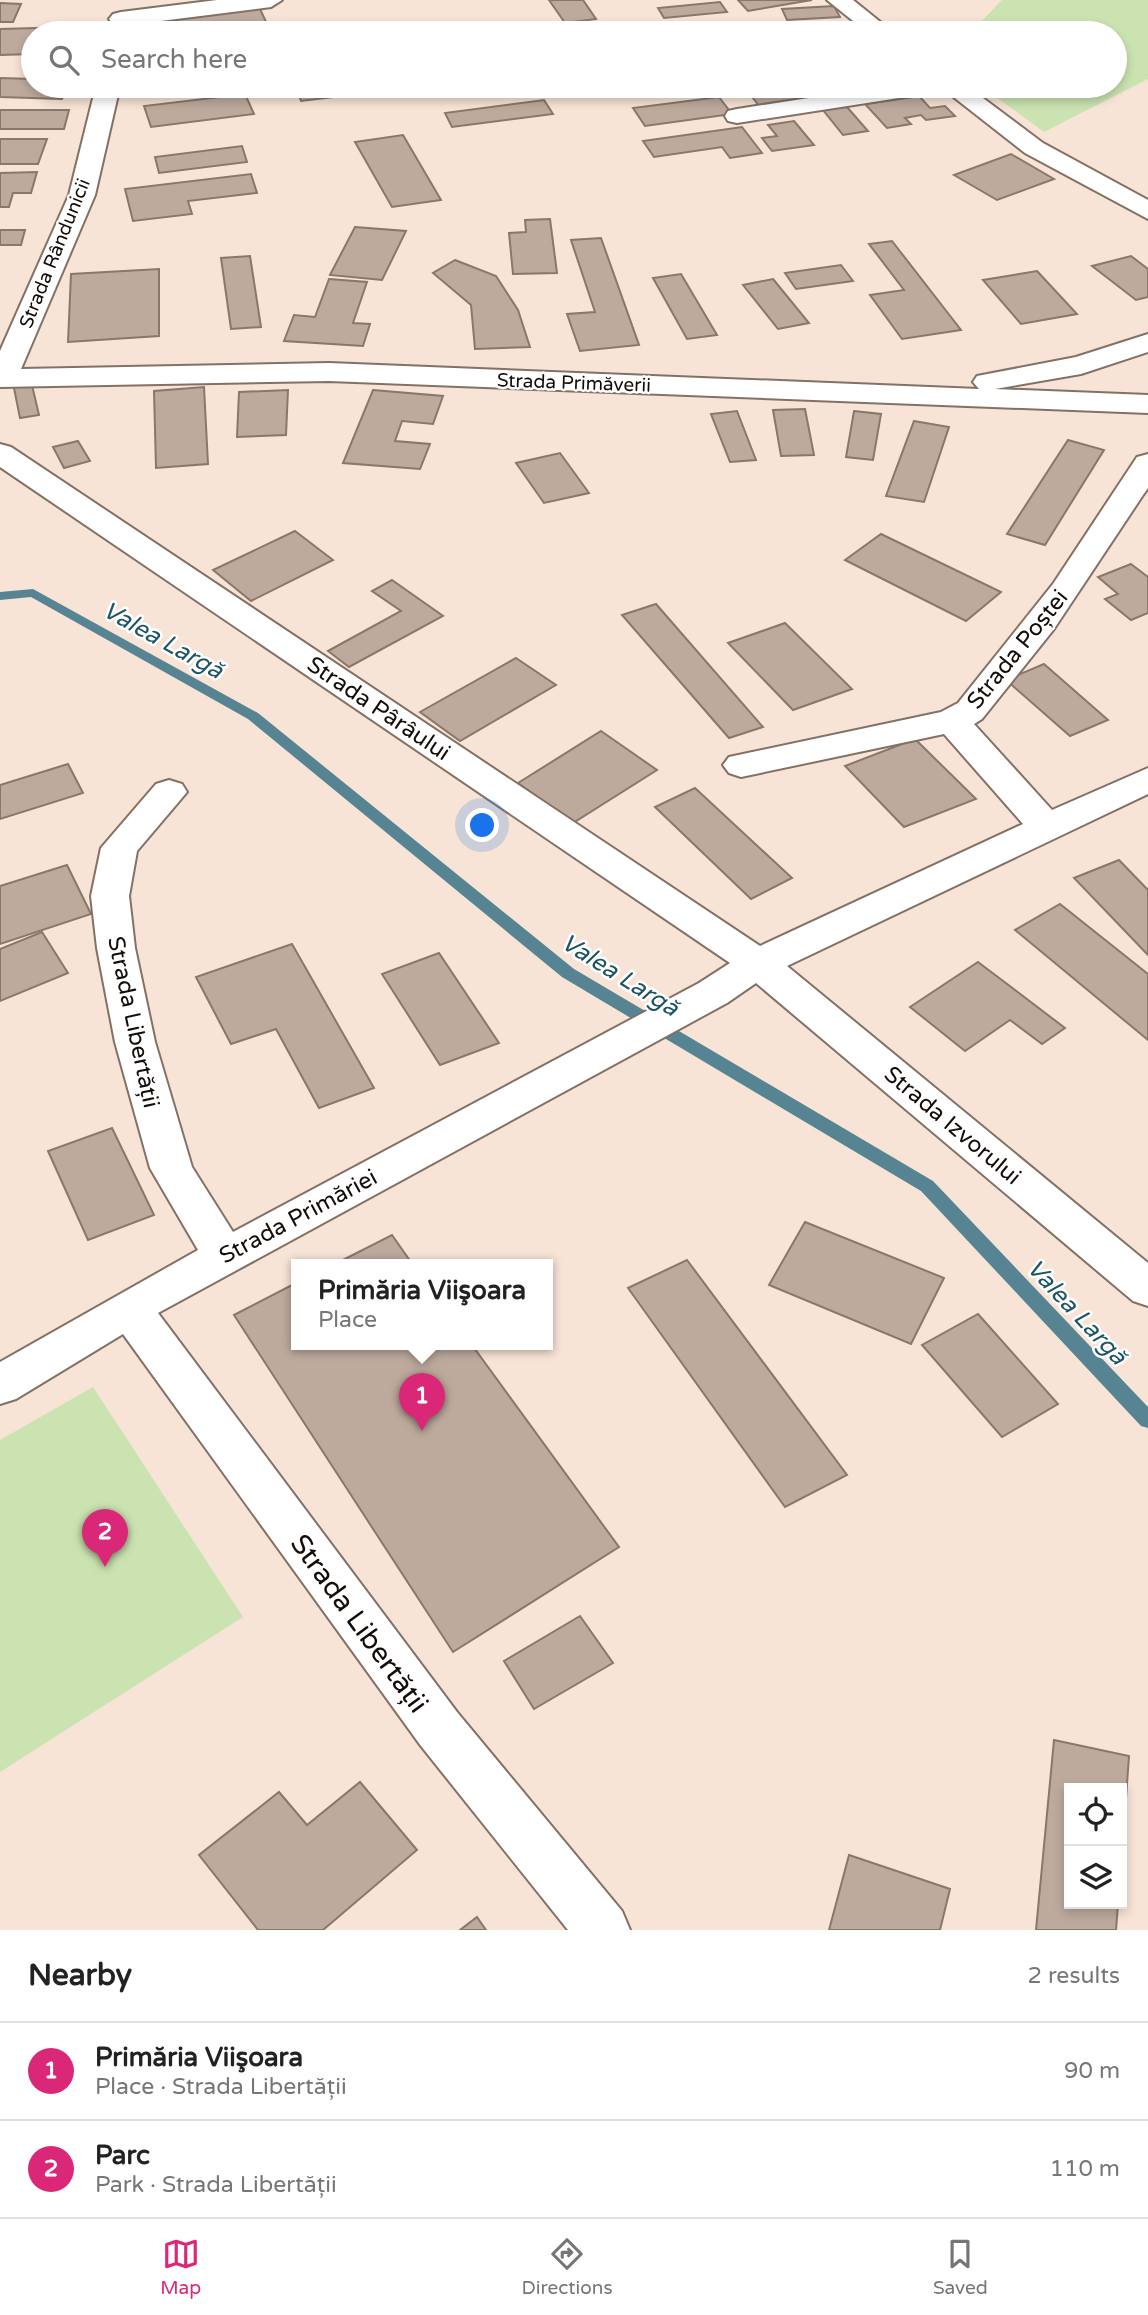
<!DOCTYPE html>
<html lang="en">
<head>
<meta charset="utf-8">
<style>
	:root { --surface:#fff; --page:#f2f2f2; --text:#222; --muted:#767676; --line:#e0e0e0; --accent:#db2777 }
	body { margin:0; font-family:"Varela Round",sans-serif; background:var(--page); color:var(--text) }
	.controls { position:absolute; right:21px; bottom:21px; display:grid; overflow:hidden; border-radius:0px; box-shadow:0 4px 10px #0003 }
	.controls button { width:63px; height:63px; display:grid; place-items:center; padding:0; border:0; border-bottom:2px solid var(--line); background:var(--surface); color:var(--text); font:35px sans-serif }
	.you { position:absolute; left:483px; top:826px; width:24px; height:24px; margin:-18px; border:5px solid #fff; border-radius:50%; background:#1a73e8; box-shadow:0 0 0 10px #1a73e833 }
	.badge { display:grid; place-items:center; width:46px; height:46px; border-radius:50%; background:var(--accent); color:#fff; font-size:23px; font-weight:700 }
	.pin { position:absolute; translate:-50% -58px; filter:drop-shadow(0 2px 4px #0008) }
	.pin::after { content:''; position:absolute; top:37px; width:24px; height:21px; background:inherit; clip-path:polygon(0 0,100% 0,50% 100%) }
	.popup { position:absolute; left:291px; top:1259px; width:262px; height:91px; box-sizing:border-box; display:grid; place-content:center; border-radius:0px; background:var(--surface); filter:drop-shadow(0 2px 5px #0005); font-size:23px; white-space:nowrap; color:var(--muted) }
	.popup b { font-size:26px; color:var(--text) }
	.popup::after { content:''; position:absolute; left:50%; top:100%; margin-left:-14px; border:14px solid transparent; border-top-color:var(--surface) }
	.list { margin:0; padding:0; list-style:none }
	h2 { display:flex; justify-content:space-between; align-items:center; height:91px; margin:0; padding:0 28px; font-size:30px }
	h2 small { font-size:23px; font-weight:400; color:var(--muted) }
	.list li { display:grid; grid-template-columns:46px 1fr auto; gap:21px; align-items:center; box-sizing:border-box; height:98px; padding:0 28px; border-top:2px solid var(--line) }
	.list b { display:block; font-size:26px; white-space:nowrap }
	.list p { margin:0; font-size:23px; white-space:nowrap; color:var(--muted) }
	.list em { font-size:23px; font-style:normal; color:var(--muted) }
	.icon { flex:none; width:38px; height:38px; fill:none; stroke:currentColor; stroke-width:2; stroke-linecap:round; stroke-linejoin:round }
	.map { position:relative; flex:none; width:1148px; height:1930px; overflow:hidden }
	.search { position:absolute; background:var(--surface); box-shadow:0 4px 10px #0003; left:21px; right:21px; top:21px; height:77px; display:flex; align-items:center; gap:18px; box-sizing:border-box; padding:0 24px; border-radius:38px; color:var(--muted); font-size:26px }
	.sheet { height:287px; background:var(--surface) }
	nav { display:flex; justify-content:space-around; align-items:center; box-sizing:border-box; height:98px; border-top:2px solid var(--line); background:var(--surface); font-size:19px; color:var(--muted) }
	nav a { display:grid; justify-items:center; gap:4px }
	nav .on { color:var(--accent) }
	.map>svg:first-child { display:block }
	.green { fill:#cbe3b1 }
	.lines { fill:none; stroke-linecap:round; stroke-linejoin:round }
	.stream { fill:#568492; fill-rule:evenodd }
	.building { fill:#bdaa9d; stroke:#89776a; stroke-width:2 }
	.minor-casing { stroke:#827164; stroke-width:4 }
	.minor { fill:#fff; fill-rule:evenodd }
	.labels { text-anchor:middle; stroke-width:5; stroke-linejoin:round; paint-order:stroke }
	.far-street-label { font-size:19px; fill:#130c08; stroke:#fff }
	.street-label { font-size:23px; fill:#130c08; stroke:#fff }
	.water-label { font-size:24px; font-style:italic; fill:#1b5464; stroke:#fff }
	.near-street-label { font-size:28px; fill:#130c08; stroke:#fff }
</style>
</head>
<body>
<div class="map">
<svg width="1148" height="1930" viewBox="0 0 1148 1930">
	<rect width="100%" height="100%" fill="#f8e4d6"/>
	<g class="green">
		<polygon points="1002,0 1148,0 1148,79 1044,132 981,86 1115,86 1115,33 970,33"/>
		<polygon points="93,1387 243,1617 0,1772 0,1440"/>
	</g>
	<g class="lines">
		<polygon class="stream" points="33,589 258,713 574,969 933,1181 1148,1407 1148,1428 1141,1426 921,1191 562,977 248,719 31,597 0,600 0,592"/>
	</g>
	<g class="building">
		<polygon points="549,0 583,0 596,19 565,23"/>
		<polygon points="738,0 812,0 748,11"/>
		<polygon points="720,2 727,12 664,18 658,8"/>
		<polygon points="0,3 21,4 13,22 0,22"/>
		<polygon points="834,6 840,17 787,20 782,9"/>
		<polygon points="259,7 269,28 229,33 142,33 138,22"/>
		<polygon points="72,27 71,33 33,33 33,54 0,55 0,29"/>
		<polygon points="0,78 33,79 33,86 67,86 62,99 0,97"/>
		<polygon points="381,86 384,91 301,101 296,87"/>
		<polygon points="744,86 796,86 807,99 759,106"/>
		<polygon points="245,94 254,114 151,127 144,106"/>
		<polygon points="919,96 930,108 945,106 955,116 926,120 921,115 905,118 911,124 887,128 865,104"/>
		<polygon points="719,97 732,114 645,126 633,108"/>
		<polygon points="544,100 553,114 452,127 445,113"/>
		<polygon points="847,107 868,131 843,135 823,110"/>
		<polygon points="0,110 69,110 64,129 0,129"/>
		<polygon points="794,121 814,145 772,151 762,138 777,136 768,125"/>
		<polygon points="742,127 762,153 730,158 722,147 654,157 643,141"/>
		<polygon points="403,135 441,200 392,207 355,142"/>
		<polygon points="0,139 47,139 38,164 0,164"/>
		<polygon points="242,146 247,162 159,173 155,157"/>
		<polygon points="1011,154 1054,179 997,200 954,175"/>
		<polygon points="37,172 31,193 13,193 9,207 0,207 0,173"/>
		<polygon points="251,174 257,193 188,201 192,214 133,221 125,189"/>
		<polygon points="550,219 557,273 513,274 509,233 526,232 525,220"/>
		<polygon points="355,227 406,231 382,280 330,275"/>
		<polygon points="0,230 25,230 21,245 0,245"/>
		<polygon points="601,238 639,345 580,351 567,314 595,312 571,240"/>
		<polygon points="892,241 961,330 902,339 870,295 904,290 869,244"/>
		<polygon points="250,256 261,327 231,329 221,258"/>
		<polygon points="1131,256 1148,269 1148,297 1136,300 1092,266"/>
		<polygon points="455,260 496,276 518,310 530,347 475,349 471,305 433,273"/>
		<polygon points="841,265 853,281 796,289 785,273"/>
		<polygon points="159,269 159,336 68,342 71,274"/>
		<polygon points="1037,271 1077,314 1021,324 983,280"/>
		<polygon points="681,274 717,335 687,339 653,278"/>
		<polygon points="329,279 367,282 353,323 370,324 363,346 284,341 294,315 315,317"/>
		<polygon points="773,279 809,323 778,329 743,285"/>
		<polygon points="31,381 39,415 20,418 13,383"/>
		<polygon points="204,387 208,464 156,468 154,391"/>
		<polygon points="288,390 286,435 237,437 239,392"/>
		<polygon points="373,390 443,396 433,424 402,421 395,441 430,444 420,469 343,463"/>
		<polygon points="805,409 814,455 781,456 773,410"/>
		<polygon points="737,411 756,460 730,462 711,414"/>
		<polygon points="854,411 881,414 873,460 846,457"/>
		<polygon points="914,421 949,427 924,502 886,496"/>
		<polygon points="1068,440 1104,450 1045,545 1007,534"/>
		<polygon points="78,441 90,461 64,468 53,447"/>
		<polygon points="560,453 589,493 544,503 516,463"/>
		<polygon points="295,531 333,560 251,601 213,570"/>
		<polygon points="881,534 1001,592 966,621 845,560"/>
		<polygon points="1131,564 1148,577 1148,613 1131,620 1105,599 1118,594 1098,577"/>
		<polygon points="392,580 443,616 349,667 328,651 401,611 372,591"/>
		<polygon points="656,604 763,727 729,738 622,615"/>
		<polygon points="785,623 852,689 793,710 728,643"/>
		<polygon points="516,658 556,685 460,741 420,712"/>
		<polygon points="1044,664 1108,720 1070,736 1006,680"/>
		<polygon points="601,731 657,770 573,823 518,783"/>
		<polygon points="915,739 976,799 904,827 845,766"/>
		<polygon points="68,764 83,793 0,819 0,785"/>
		<polygon points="695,788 792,878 751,899 655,807"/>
		<polygon points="1119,860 1148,890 1148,955 1074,878"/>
		<polygon points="67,865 91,914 0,944 0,886"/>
		<polygon points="1060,904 1148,974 1148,1040 1015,930"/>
		<polygon points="42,932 68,973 0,1001 0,949"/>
		<polygon points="292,944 374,1088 319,1108 276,1029 231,1044 196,977"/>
		<polygon points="439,953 499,1043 440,1065 382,974"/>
		<polygon points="978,962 1065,1028 1042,1044 1010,1020 965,1051 910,1007"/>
		<polygon points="112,1128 154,1215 88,1240 48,1151"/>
		<polygon points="805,1222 944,1278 911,1344 769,1285"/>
		<polygon points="392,1235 413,1265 333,1265"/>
		<polygon points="687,1260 847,1475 785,1507 628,1288"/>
		<polygon points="296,1283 296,1345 472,1345 619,1547 453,1652 234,1315"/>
		<polygon points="978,1314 1058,1404 1002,1437 922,1345"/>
		<polygon points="580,1616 613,1663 534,1709 504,1661"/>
		<polygon points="1054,1740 1129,1756 1122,1855 1122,1788 1069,1788 1069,1904 1118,1904 1116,1930 1036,1930"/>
		<polygon points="360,1782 417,1850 323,1930 258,1930 199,1855 279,1792 307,1825"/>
		<polygon points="849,1855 950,1889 940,1930 829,1930"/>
		<polygon points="477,1917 486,1930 460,1930"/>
	</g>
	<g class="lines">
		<defs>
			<g id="minor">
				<polygon points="217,0 282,0 271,7 121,26 113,24 109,19 113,14 121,12"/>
				<polygon points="827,0 853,0 894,33 868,33"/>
				<polygon points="96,86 120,86 95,195 21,369 329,363 979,389 973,382 977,376 1076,357 1148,334 1148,352 1081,374 995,389 1148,395 1148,413 329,381 0,387 0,351 69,195"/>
				<polygon points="886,86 967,86 1043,143 1148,200 1148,219 1025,153 942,88 931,93 737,123 728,121 725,116 728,111 737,109"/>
				<polygon points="0,444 11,447 760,946 1023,824 944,734 741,777 729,773 723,765 729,757 941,712 958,703 1053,584 1137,457 1148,454 1148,488 1143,495 1054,629 982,719 974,724 1052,810 1148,768 1148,794 787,966 1148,1263 1148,1306 1133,1301 756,983 727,1003 158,1313 457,1712 622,1911 630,1930 568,1930 421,1746 123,1334 16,1399 0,1404 0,1362 198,1250 150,1168 115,1042 97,948 91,896 101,848 156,784 169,780 182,784 187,792 137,851 129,896 135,948 155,1042 192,1167 233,1232 699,983 730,963 0,467"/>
			</g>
		</defs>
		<use href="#minor" class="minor-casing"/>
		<use href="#minor" class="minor"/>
	</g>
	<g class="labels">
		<g class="far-street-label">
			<text transform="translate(54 253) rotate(-68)" y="7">Strada Rândunicii</text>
			<text transform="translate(574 382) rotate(2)" y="7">Strada Primăverii</text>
		</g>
		<g class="street-label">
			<text transform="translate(1017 649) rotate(-51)" y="8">Strada Poștei</text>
			<text transform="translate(379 708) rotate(34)" y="8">Strada Pârâului</text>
			<text transform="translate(134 1022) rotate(78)" y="8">Strada Libertății</text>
			<text transform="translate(953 1125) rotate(40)" y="8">Strada Izvorului</text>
			<text transform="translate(298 1216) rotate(-28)" y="8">Strada Primăriei</text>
		</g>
		<g class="water-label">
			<text transform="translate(163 640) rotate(29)" y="8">Valea Largă</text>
			<text transform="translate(620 975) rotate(32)" y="8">Valea Largă</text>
			<text transform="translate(1077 1312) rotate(47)" y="8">Valea Largă</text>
		</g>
		<g class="near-street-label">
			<text transform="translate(360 1623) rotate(54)" y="10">Strada Libertății</text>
		</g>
	</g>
</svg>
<div class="controls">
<button><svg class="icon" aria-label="locate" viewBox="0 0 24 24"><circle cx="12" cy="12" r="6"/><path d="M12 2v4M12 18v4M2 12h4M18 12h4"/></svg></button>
<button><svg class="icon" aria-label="layers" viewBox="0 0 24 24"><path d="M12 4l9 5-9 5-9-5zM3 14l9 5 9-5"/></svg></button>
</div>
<div class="you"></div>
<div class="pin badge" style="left:422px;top:1431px">1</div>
<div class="popup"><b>Primăria Viişoara</b>Place</div>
<div class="pin badge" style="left:105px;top:1567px">2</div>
<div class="search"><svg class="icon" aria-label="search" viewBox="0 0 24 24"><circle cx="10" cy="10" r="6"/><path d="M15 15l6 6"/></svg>Search here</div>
</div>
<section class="sheet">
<h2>Nearby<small>2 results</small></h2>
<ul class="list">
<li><span class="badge">1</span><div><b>Primăria Viişoara</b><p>Place · Strada Libertății</p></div><em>90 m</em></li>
<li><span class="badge">2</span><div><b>Parc</b><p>Park · Strada Libertății</p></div><em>110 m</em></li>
</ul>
</section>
<nav>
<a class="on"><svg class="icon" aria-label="map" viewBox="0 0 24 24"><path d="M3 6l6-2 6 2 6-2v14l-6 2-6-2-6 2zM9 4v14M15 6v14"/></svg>Map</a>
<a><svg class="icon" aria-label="directions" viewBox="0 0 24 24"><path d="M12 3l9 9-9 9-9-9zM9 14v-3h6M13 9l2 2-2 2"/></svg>Directions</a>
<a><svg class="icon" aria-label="saved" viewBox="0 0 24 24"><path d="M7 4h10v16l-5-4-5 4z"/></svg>Saved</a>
</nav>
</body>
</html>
